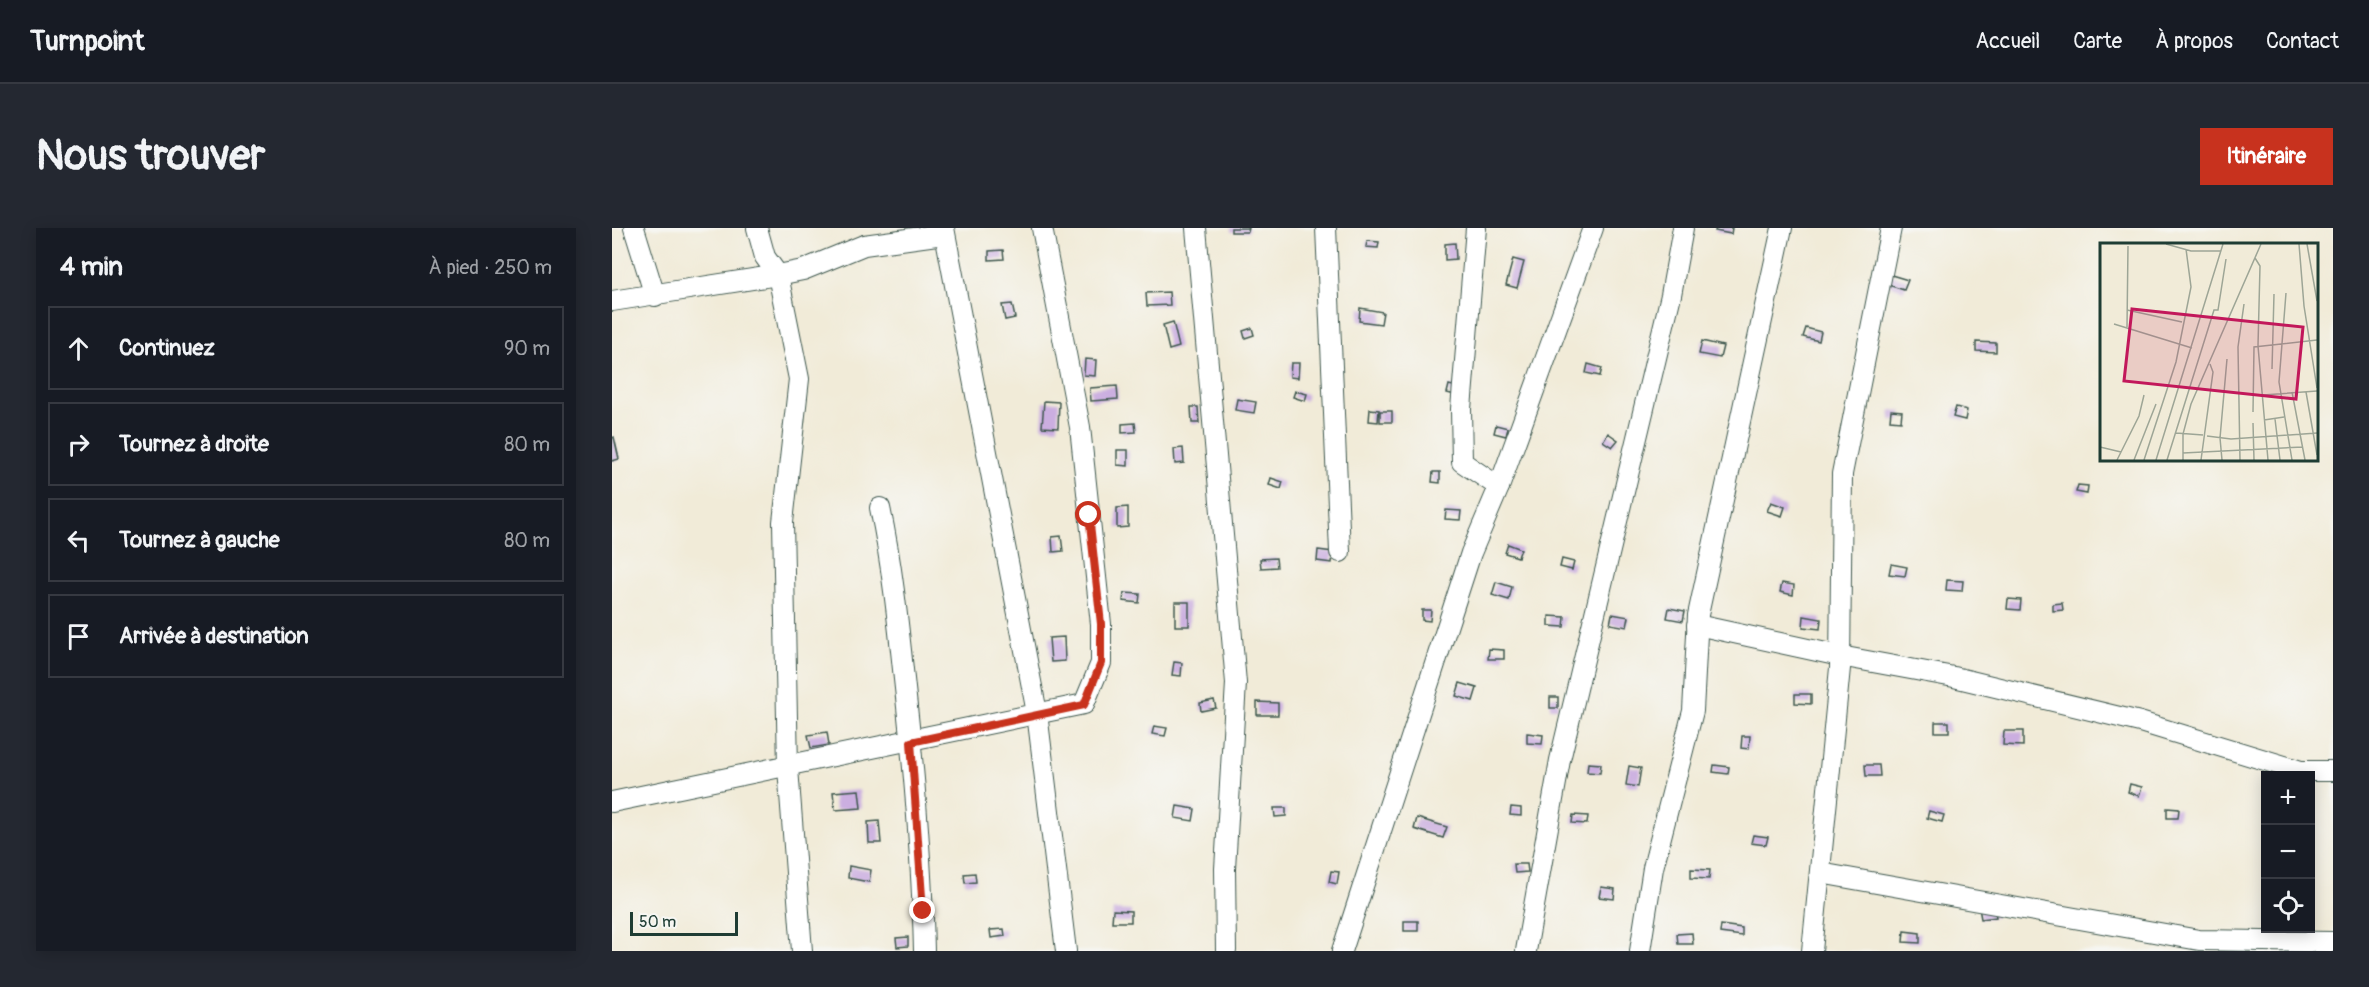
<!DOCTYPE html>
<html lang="fr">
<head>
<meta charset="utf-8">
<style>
	:root { --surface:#171b24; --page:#242831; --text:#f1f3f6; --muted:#9ea1a6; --line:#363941; --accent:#c8321e }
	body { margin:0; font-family:Pangolin,sans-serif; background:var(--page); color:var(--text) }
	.controls { position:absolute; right:18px; bottom:18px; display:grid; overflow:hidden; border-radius:0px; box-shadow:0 3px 15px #0003 }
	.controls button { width:54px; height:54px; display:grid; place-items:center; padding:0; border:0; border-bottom:2px solid var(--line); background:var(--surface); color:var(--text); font:30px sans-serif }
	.scale { position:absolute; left:18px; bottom:15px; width:108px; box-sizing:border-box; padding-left:6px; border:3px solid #1f3d34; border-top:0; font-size:16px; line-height:21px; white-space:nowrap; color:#1f3d34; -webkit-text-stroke:4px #f6f6f2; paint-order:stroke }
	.stop { position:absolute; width:18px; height:18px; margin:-14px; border:4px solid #c8321e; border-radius:50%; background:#fff }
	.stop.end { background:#c8321e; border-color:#fff; box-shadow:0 2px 6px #0008 }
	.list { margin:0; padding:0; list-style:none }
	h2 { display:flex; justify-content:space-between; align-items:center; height:78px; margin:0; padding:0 24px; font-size:26px }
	h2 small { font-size:20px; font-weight:400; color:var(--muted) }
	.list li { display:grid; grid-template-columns:39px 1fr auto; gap:18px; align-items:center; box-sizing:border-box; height:84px; margin:0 12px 12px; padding:0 12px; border:2px solid var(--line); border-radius:0px }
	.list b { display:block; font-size:22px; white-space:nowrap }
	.list em { font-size:20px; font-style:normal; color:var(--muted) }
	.icon { flex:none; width:33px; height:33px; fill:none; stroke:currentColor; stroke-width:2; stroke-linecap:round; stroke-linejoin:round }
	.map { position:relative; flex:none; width:1721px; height:723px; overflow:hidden; border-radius:0px }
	header { display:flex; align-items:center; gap:36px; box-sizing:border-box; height:84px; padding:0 30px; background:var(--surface); border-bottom:2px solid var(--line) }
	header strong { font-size:28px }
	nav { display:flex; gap:33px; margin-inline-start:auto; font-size:21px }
	.intro { display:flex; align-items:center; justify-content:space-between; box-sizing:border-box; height:144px; padding:0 36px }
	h1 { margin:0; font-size:42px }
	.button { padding:15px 27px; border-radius:0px; background:var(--accent); color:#fff; font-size:21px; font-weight:700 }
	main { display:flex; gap:36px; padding:0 36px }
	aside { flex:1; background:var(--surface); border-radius:0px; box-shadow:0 3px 15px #0003 }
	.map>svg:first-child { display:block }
	.building { fill:#cbaee0 }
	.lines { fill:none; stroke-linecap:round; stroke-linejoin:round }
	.minor-casing { stroke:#3e574d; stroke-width:22 }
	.minor { stroke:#fff; stroke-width:20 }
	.route { stroke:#c8321e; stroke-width:8 }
	.inset-road { fill:none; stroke:#9da596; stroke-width:1.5 }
	.view { fill:#c2185b; fill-opacity:0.15; stroke:#c2185b; stroke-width:3 }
	.inset-edge { fill:none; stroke:#1f3d34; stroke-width:3 }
</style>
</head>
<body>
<header>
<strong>Turnpoint</strong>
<nav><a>Accueil</a><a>Carte</a><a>À propos</a><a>Contact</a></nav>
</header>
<div class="intro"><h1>Nous trouver</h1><a class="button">Itinéraire</a></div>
<main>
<aside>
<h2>4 min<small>À pied · 250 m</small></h2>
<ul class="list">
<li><svg class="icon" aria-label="ahead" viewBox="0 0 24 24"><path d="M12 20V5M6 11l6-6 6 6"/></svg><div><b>Continuez</b></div><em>90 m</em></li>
<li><svg class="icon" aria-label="right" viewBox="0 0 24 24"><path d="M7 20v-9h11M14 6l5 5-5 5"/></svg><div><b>Tournez à droite</b></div><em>80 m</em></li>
<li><svg class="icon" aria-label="left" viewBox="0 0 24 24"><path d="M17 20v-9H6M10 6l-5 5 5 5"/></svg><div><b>Tournez à gauche</b></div><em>80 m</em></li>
<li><svg class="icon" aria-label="arrive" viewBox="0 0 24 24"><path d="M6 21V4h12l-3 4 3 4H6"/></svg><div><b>Arrivée à destination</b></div></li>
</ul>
</aside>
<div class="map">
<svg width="1721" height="723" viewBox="0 0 1721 723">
	<rect width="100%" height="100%" fill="#f6f6f2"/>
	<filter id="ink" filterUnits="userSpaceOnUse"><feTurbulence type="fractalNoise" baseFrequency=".0167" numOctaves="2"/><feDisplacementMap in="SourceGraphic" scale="12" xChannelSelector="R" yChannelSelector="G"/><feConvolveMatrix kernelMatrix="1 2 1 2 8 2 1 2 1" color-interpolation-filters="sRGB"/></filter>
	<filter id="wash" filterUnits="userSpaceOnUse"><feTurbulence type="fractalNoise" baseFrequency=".008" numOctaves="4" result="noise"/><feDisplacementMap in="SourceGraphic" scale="24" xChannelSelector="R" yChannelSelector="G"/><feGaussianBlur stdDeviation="1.35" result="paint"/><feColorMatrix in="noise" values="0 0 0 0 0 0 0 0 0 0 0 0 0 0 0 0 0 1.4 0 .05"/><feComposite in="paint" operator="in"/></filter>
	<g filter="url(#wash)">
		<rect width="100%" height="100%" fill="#f1ebd8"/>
		<g id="blocks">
			<g class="building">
				<polygon points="619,0 637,0 636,4 619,4"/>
				<polygon points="1104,0 1120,0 1119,6 1103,3"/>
				<polygon points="755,13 767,14 766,20 754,19"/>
				<polygon points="843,15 844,31 833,32 833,16"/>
				<polygon points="391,22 392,31 377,32 377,23"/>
				<polygon points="901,31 912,34 905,60 894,57"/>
				<polygon points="1276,46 1296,52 1292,62 1273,56"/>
				<polygon points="557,64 558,77 535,78 534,65"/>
				<polygon points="400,76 403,90 393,92 390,77"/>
				<polygon points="748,80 771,84 769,96 747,93"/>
				<polygon points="561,94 567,119 557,122 551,97"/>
				<polygon points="640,100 642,107 633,110 631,103"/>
				<polygon points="1194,100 1209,104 1207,113 1191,109"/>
				<polygon points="1090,113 1111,118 1108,130 1087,126"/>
				<polygon points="1364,114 1384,115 1384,124 1364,123"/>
				<polygon points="473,131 484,132 483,148 472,147"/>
				<polygon points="679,135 687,135 686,150 678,149"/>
				<polygon points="976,136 990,140 988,148 974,145"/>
				<polygon points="837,157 849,160 847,168 835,165"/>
				<polygon points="505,158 506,171 479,173 478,160"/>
				<polygon points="683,163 695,166 693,173 681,169"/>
				<polygon points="625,171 644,174 642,185 623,182"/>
				<polygon points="432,173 447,174 446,200 430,199"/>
				<polygon points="579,179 586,179 587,195 580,195"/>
				<polygon points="1344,179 1355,182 1353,192 1341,189"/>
				<polygon points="758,181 767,182 766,194 757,193"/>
				<polygon points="1279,182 1290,183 1289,193 1278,192"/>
				<rect x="768" y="183" width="12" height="11"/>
				<polygon points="523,195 524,204 510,205 510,196"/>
				<polygon points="884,197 896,200 894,208 882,205"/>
				<polygon points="996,205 1006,212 1000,219 991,213"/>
				<polygon points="2,209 7,231 0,233 0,210"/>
				<polygon points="571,220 572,235 563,236 562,221"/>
				<polygon points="505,222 516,222 516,238 505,237"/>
				<polygon points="821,244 828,244 828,255 820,254"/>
				<polygon points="659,250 671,254 669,261 657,257"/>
				<polygon points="1466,257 1476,258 1475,266 1464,264"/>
				<polygon points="1159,274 1173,279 1170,288 1155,283"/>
				<polygon points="516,279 516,299 505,300 505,280"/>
				<polygon points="834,282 849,283 848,292 833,291"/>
				<polygon points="449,308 451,323 441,324 440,309"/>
				<polygon points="896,316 909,321 906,329 893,325"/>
				<polygon points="706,322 721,324 720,335 705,333"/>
				<polygon points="664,330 665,339 649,340 648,331"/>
				<polygon points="950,331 962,334 960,342 948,339"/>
				<polygon points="1279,336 1295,339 1293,348 1277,346"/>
				<polygon points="1335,352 1351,353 1350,363 1334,362"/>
				<polygon points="884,354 900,359 897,372 880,367"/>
				<polygon points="1170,355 1182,357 1181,367 1168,364"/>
				<polygon points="512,365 528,366 527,375 511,373"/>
				<polygon points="1396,371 1409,372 1408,382 1395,381"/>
				<rect x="563" y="374" width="14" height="24"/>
				<polygon points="1450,375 1451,382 1441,383 1441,376"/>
				<polygon points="1057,380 1073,383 1071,393 1055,390"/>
				<polygon points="810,382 819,382 818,393 810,392"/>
				<polygon points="1000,386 1017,389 1015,399 998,396"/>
				<polygon points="937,388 953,389 952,399 937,398"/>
				<polygon points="1192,388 1209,391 1208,401 1191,399"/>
				<polygon points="452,409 453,433 439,434 437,410"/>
				<polygon points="877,421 892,422 892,431 876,431"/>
				<polygon points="562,434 570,435 569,448 560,447"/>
				<polygon points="848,455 865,460 861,473 844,468"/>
				<polygon points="1183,466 1199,466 1199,476 1183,475"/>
				<rect x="938" y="469" width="8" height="11"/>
				<polygon points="602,472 604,480 589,483 588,475"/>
				<polygon points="645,474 666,475 666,487 645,487"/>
				<rect x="1323" y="494" width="14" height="10"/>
				<polygon points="542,498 555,500 553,508 540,506"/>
				<polygon points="1392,503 1411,503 1411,518 1391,517"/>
				<polygon points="215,504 217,517 199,520 196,507"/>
				<polygon points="915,505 931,507 930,516 915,515"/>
				<polygon points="1130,508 1138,508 1137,521 1129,520"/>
				<polygon points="976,535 989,536 988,545 975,544"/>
				<polygon points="1102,537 1117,539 1116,546 1101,544"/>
				<polygon points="1253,537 1267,537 1268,548 1254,548"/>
				<polygon points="1017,538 1029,540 1026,559 1014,557"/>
				<polygon points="1518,556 1530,559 1527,568 1516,564"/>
				<polygon points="247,562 249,580 223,582 221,564"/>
				<polygon points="565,578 583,581 581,593 563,590"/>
				<polygon points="899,579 909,580 909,588 898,587"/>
				<polygon points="662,580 674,580 674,588 663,589"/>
				<polygon points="1555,580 1567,581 1566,590 1555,590"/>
				<polygon points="1317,583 1332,587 1330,594 1315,590"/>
				<polygon points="961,587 976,588 975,596 960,595"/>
				<polygon points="805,590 835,599 831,610 802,601"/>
				<polygon points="267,593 269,615 257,615 256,594"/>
				<polygon points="1141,607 1156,609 1154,617 1139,615"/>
				<polygon points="902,636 915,636 916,644 903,645"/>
				<polygon points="237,638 259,642 257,654 236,650"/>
				<polygon points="1079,641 1098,642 1097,651 1079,650"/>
				<polygon points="719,643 727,644 725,656 717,654"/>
				<polygon points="363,645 364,654 353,655 352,646"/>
				<polygon points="989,659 1003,661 1002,671 987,669"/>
				<polygon points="1382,678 1384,689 1369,691 1367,680"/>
				<polygon points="501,682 519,683 519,694 500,694"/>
				<rect x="792" y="693" width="14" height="10"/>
				<polygon points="1109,697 1130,700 1130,708 1108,705"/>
				<polygon points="392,701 393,708 379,710 378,702"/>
				<polygon points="1292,703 1308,705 1308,715 1291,714"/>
				<polygon points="1080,705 1081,716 1066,716 1065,706"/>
				<polygon points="296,709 296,718 285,719 284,710"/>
			</g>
		</g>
	</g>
	<g filter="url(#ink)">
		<use href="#blocks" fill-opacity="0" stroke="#3e574d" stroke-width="1.5"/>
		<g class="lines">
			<defs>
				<g id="minor">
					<polyline points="22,0 43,68"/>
					<polyline points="145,0 153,29 166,47 187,151 171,294 176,540 190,723"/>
					<polyline points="332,0 425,485 454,723"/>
					<polyline points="584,0 624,455 613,641 614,723"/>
					<polyline points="714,0 728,324"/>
					<polyline points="864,0 849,181 850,234 887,259"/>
					<polyline points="0,73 166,47 191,42 252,17 332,6"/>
					<path d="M268 280C280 336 286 393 292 451 302 541 310 632 312 723"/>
					<polyline points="1085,397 1228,428 1342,449 1528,494 1689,543 1721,543"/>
					<polyline points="0,574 472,476 489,435 489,396 468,199 430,0"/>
					<polyline points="1208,645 1587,712 1721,714"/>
					<polyline points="730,723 859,325 887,259 981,0"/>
					<polyline points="914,723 948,532 1059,67 1071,0"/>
					<polyline points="1028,723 1041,640 1081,483 1086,387 1170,0"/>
					<polyline points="1200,723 1228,440 1230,246 1279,0"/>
				</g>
			</defs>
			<use href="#minor" class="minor-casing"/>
			<use href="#minor" class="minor"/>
		</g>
	</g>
	<g class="lines" filter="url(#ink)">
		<polyline class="route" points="311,683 299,514 472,477 489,435 489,396 477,287"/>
	</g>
	<g transform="translate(1488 15)">
		<rect width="218" height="218" fill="#f1ebd8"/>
		<path class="inset-road" d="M66 1 91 8H121M199 1 204 63 217 145M207 1 217 58M155 15 160 23 158 103 168 217M186 50 179 139 192 217M27 67 82 79M14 81 92 105M27 84 28 3M172 126 174 51M192 149 205 217M206 149 217 212M163 152 217 148M153 169 154 104 217 97M175 176 180 217M164 177 184 174M153 180 154 217M76 190 103 192M107 193 131 196 217 190M0 204 21 209M83 210 203 204M17 217 39 173 44 152M34 217 56 161M44 217 76 119 91 44 86 6M56 217 123 1M67 217 114 67H118L126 16M83 217V191L91 161 161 1M101 217 113 129 110 121M122 217 120 195 127 116M140 217 138 104 144 61"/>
		<path class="view" d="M32 66 203 84 196 156 24 138Z"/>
		<rect width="218" height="218" class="inset-edge"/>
	</g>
</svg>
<div class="controls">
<button>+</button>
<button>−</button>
<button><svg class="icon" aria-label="locate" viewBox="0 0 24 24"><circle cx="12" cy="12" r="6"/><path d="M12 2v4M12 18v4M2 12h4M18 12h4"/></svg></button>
</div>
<div class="scale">50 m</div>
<div class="stop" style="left:477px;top:287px"></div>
<div class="stop end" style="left:311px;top:683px"></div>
</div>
</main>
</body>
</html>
